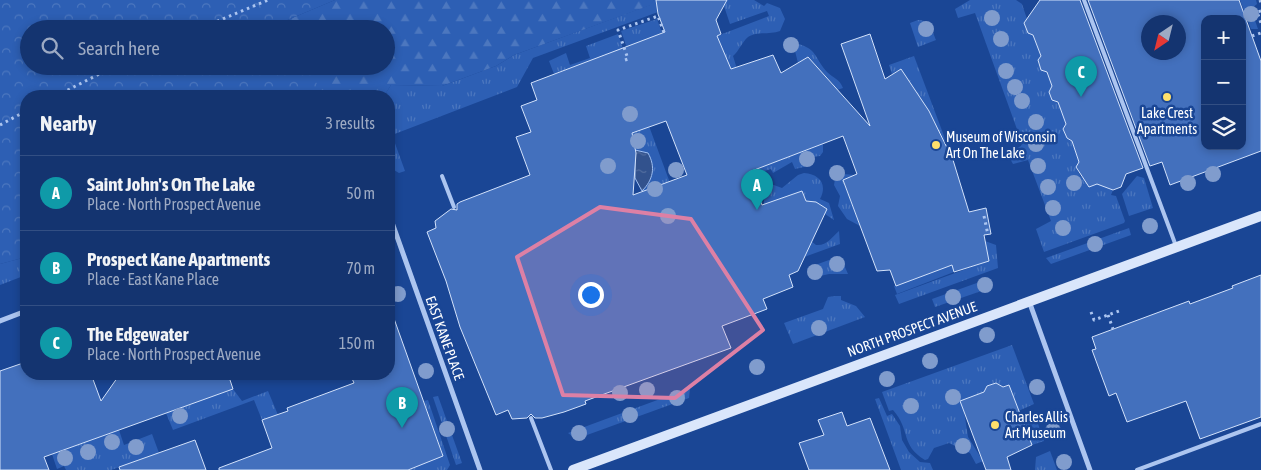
<!DOCTYPE html>
<html lang="en">
<head>
<meta charset="utf-8">
<style>
	:root { --surface:#143470; --page:#1d3c75; --text:#f1f3f6; --muted:#9daac3; --line:#334f83; --accent:#bca0f2 }
	body { margin:0; font-family:"Asap Condensed",sans-serif; background:var(--page); color:var(--text) }
	.controls { position:absolute; right:15px; top:15px; display:grid; overflow:hidden; border-radius:10px; box-shadow:0 2px 8px #0003 }
	.controls button { width:45px; height:45px; display:grid; place-items:center; padding:0; border:0; border-bottom:1px solid var(--line); background:var(--surface); color:var(--text); font:25px sans-serif }
	.compass { position:absolute; left:1141px; top:15px; width:45px; height:45px; border-radius:50%; background:var(--surface); box-shadow:0 2px 8px #0003; rotate:215deg }
	.you { position:absolute; left:590px; top:294px; width:18px; height:18px; margin:-12px; border:4px solid #fff; border-radius:50%; background:#1a73e8; box-shadow:0 0 0 8px #1a73e833 }
	.badge { display:grid; place-items:center; width:32px; height:32px; border-radius:50%; background:var(--accent); color:#fff; font-size:16px; font-weight:700 }
	.pin { position:absolute; translate:-50% -41px; filter:drop-shadow(0 1px 2px #0008) }
	.pin::after { content:''; position:absolute; top:26px; width:18px; height:15px; background:inherit; clip-path:polygon(0 0,100% 0,50% 100%) }
	.list { margin:0; padding:0; list-style:none }
	h2 { display:flex; justify-content:space-between; align-items:center; height:65px; margin:0; padding:0 20px; font-size:21px }
	h2 small { font-size:16px; font-weight:400; color:var(--muted) }
	.list li { display:grid; grid-template-columns:32px 1fr auto; gap:15px; align-items:center; box-sizing:border-box; height:75px; padding:0 20px; border-top:1px solid var(--line) }
	.list b { display:block; font-size:19px; white-space:nowrap }
	.list p { margin:0; font-size:16px; white-space:nowrap; color:var(--muted) }
	.list em { font-size:16px; font-style:normal; color:var(--muted) }
	.icon { flex:none; width:28px; height:28px; fill:none; stroke:currentColor; stroke-width:2; stroke-linecap:round; stroke-linejoin:round }
	.map { position:relative; flex:none; width:1261px; height:470px; overflow:hidden }
	.search { position:absolute; background:var(--surface); box-shadow:0 2px 8px #0003; left:20px; top:20px; width:375px; height:55px; display:flex; align-items:center; gap:12px; box-sizing:border-box; padding:0 18px; border-radius:28px; color:var(--muted); font-size:19px }
	.panel { position:absolute; background:var(--surface); box-shadow:0 2px 8px #0003; left:20px; top:90px; width:375px; height:290px; border-radius:20px }
	.map>svg:first-child { display:block }
	.grass { fill:url(#grass-tufts) }
	.forest { fill:url(#forest-firs) }
	.park { fill:url(#park-crowns) }
	.garden { fill:#2d5fb4 }
	.water { fill:url(#water-ripples); stroke:#9fbff2 }
	.building { fill:#4370bd; stroke:#d3e2fb; fill-rule:evenodd }
	.lines { fill:none; stroke-linecap:round; stroke-linejoin:round }
	.path { stroke:#acc5f0; stroke-width:3; stroke-dasharray:2.5 4; stroke-linecap:butt }
	.service { stroke:#acc5f0; stroke-width:4 }
	.minor { stroke:#acc5f0; stroke-width:5 }
	.secondary { stroke:#dae6fb; stroke-width:10 }
	.tree { fill:#809ccd }
	.marked { fill:#dd80a5; fill-opacity:0.2; stroke:#dd80a5; stroke-width:4; stroke-linejoin:round }
	.poi-dot { fill:#ffe06b; stroke:#1a4695; stroke-width:2 }
	.labels { text-anchor:middle; stroke-width:5; stroke-linejoin:round; paint-order:stroke }
	.poi-label { font-size:14px; fill:#fff; stroke:#1a4695; text-anchor:start }
	.street-label { font-size:14px; fill:#fff; stroke:#1a4695 }
</style>
</head>
<body>
<div class="map">
<svg width="1261" height="470" viewBox="0 0 1261 470">
	<defs>
		<pattern id="grass-tufts" width="24" height="20" patternUnits="userSpaceOnUse" patternTransform="scale(1.25)"><rect width="24" height="20" fill="#2d5fb4"/><path d="M3 7l-1-3M5 7V3M7 7l1-3M15 17l-1-3M17 17v-4M19 17l1-3" fill="none" stroke="#4c77bf"/></pattern>
		<pattern id="forest-firs" width="22" height="20" patternUnits="userSpaceOnUse" patternTransform="scale(1.25)"><rect width="22" height="20" fill="#2d5fb4"/><path d="M5 1l3.5 6h-7zM16 11l3.5 6h-7z" fill="#4c77bf"/></pattern>
		<pattern id="park-crowns" width="20" height="18" patternUnits="userSpaceOnUse" patternTransform="scale(1.25)"><rect width="20" height="18" fill="#2d5fb4"/><path d="M2 6a3 3 0 1 1 6 0M12 15a3 3 0 1 1 6 0" fill="none" stroke="#4c77bf"/></pattern>
		<pattern id="water-ripples" width="26" height="14" patternUnits="userSpaceOnUse" patternTransform="scale(1.25)"><rect width="26" height="14" fill="#32528d"/><path d="M2 4q2-2 4 0t4 0M15 11q2-2 4 0t4 0" fill="none" stroke="#516c9e"/></pattern>
	</defs>
	<rect width="100%" height="100%" fill="#1a4695"/>
	<g class="grass">
		<polygon points="654,0 659,0 658,12 533,58 517,87 392,135 405,171 399,173 389,167 389,96 384,96 391,85 442,86 496,66 514,55 650,5"/>
		<path d="M722 0H754L764 6 767 3 780 8 785 19 780 31C770 35 757 31 748 37 742 42 739 51 733 56L737 69 731 71 717 36 769 16 767 11 730 24Z"/>
		<polygon points="970,0 1016,0 1022,4 1027,19 1024,23 1028,33 1033,35 1041,56 1038,61 1041,70 1047,72 1052,86 1049,92 1052,100 1058,102 1066,124 1063,129 1067,138 1072,141 1079,162 1076,167 1081,177 1105,181 1113,190 1111,195 1116,196 1125,221 1124,223 1044,252 1036,229 1051,221 1028,160 1013,164 1008,155 1009,152 1021,146 1022,143 975,13 958,18 955,9"/>
		<polygon points="1240,0 1256,0 1257,4 1251,9 1258,29 1251,29"/>
		<polygon points="657,19 662,33 627,48 621,31"/>
		<path d="M918 20C930 20 932 30 936 40L918 47 910 23Z"/>
		<polygon points="618,34 623,49 554,74 549,61 566,53 570,65 590,58 586,46"/>
		<path d="M799 44C818 50 815 59 827 72 834 79 839 78 843 88L834 91 833 84 808 57 798 63 795 51Z"/>
		<polygon points="914,56 953,160 929,111 901,69 892,74 889,65"/>
		<path d="M639 99 673 191 649 195 642 191C654 179 655 168 648 153L635 150 619 118Z"/>
		<polygon points="823,144 823,152 820,156 812,157 804,167 795,169 792,162 773,173 771,169 755,174 754,170"/>
		<path d="M804 173C819 174 828 184 820 199L829 203 834 220 807 202 802 191 764 205V199L759 196 756 191 771 184 782 188 798 175Z"/>
		<polygon points="843,174 855,175 843,181 860,226 847,219 838,206 840,196 834,185 835,179 841,178"/>
		<polygon points="1137,176 1144,178 1153,208 1129,216 1122,194"/>
		<polygon points="1129,228 1131,235 1051,264 1046,258"/>
		<path d="M839 231 840 244 785 264 811 241 816 245C827 246 831 238 839 231Z"/>
		<polygon points="985,241 996,245 998,268 899,304 895,295 988,261"/>
		<polygon points="840,256 848,274 829,274 811,278 807,268"/>
		<polygon points="26,257 26,275 0,285 0,264"/>
		<polygon points="988,279 990,288 935,307 932,299"/>
		<polygon points="835,296 841,296 841,300 856,306 865,317 793,344 784,323 823,309 828,297"/>
		<path d="M1012 345 1034 404 1016 412 1015 401 1009 385 1002 386 996 383 987 386 984 392 964 411 968 437 983 461 976 464 970 453 949 443 934 448 928 459 925 460C900 445 911 430 893 410L889 411 882 392Z"/>
		<polygon points="690,388 689,398 576,439 568,433"/>
		<polygon points="233,389 242,401 268,391 278,415 262,420 254,400 173,430 166,413"/>
		<polygon points="438,396 462,463 456,465 433,397"/>
		<polygon points="879,398 887,416 892,414 900,426 902,440 909,452 920,462 930,463 933,470 901,470 875,399"/>
		<polygon points="428,400 450,465 447,470 408,470 443,455 424,401"/>
		<polygon points="1035,415 1044,441 1032,445 1019,421"/>
		<polygon points="119,430 124,445 152,434 159,453 111,470 66,470 64,466 57,469 52,454"/>
		<polygon points="1050,451 1057,470 1035,470 1036,457"/>
	</g>
	<polygon class="forest" points="335,0 654,0 651,5 514,55 496,66 442,86 391,85 384,96 110,96 178,66 386,66 386,29 266,29"/>
	<polygon class="park" points="0,0 335,0 285,21 289,29 29,29 29,66 308,66 323,96 26,96 26,257 0,264"/>
	<polygon class="garden" points="952,265 954,272 897,294 894,286"/>
	<path class="water" d="M635 150 648 153C656 167 653 180 642 191L635 178Z"/>
	<g class="building">
		<path d="M656 0H727L716 20 721 34 717 36 731 69 773 55 781 73 808 57 870 126 841 44 870 34 885 79 901 69 929 111 953 160 969 212 986 208 991 234 984 235 989 261 954 272 952 265 896 286 890 270 877 271 843 180 857 174 843 136 749 172 762 205 802 191 806 201 816 202 827 209 798 271 789 275 793 287 763 299 767 309 722 326 731 348 585 401 586 404 564 412 542 418H535L531 414 527 418 512 419 508 410 496 415 460 327 446 281 427 232 436 228 435 221 451 209 457 210V204L460 202 530 175 516 137 531 132 521 106 537 100 531 83 665 32 658 14ZM666 121 687 175 633 195 636 153 632 133Z"/>
		<polygon points="1040,0 1080,0 1143,168 1126,174 1121,187 1113,190 1097,184 1089,187 1076,167 1079,162 1072,141 1067,138 1063,129 1066,124 1058,102 1052,100 1049,92 1052,86 1047,72 1041,70 1038,60 1041,56 1033,35 1028,33 1024,23"/>
		<path d="M1088 0H1239L1261 61V151L1170 185 1162 162 1150 166ZM1205 19H1242V146H1205ZM1148 22H1178V52H1148Z"/>
		<polygon points="1261,275 1261,417 1200,439 1186,401 1127,422 1116,393 1109,396 1092,350 1096,349 1092,337 1189,301 1190,304 1233,288 1232,286"/>
		<polygon points="389,313 392,313 443,456 408,470 219,470 219,468 272,448 262,420 288,411 287,408 354,383 350,374 389,374"/>
		<polygon points="26,362 26,374 91,374 101,401 120,374 228,374 233,389 44,457 49,470 0,470 0,371"/>
		<polygon points="996,383 1003,387 1009,385 1032,445 1007,457 1011,470 986,470 960,401 984,392 987,386"/>
		<polygon points="842,412 847,426 870,418 890,470 809,470 799,443 824,435 818,420"/>
		<polygon points="195,440 206,470 120,470 119,467"/>
	</g>
	<g class="lines">
		<g class="path">
			<polyline points="1260,0 1261,3"/>
			<polyline points="1261,11 1257,12 1261,23"/>
			<polyline points="199,29 268,0"/>
			<polyline points="1252,36 1261,33"/>
			<polyline points="625,60 628,59 618,30 658,16 664,33"/>
			<polyline points="56,96 115,66"/>
			<polyline points="0,125 26,111"/>
			<polyline points="984,216 988,235"/>
			<polyline points="1091,312 1094,320 1119,311"/>
			<polyline points="1108,315 1113,329"/>
			<polyline points="389,364 393,362"/>
		</g>
		<g class="service">
			<polyline points="1084,0 1176,246"/>
			<polyline points="442,176 454,207"/>
			<polyline points="531,418 551,470"/>
			<polyline points="1137,470 1261,424"/>
		</g>
		<g class="minor">
			<polyline points="389,214 480,470"/>
			<polyline points="1029,301 1090,470"/>
			<polyline points="0,321 26,311"/>
		</g>
		<polyline class="secondary" points="573,470 1261,216"/>
	</g>
	<g class="tree">
		<circle cx="1251" cy="14" r="8"/>
		<circle cx="992" cy="18" r="8"/>
		<circle cx="926" cy="29" r="8"/>
		<circle cx="1001" cy="39" r="8"/>
		<circle cx="791" cy="45" r="8"/>
		<circle cx="1006" cy="71" r="8"/>
		<circle cx="1015" cy="87" r="8"/>
		<circle cx="1022" cy="101" r="8"/>
		<circle cx="630" cy="114" r="8"/>
		<circle cx="1036" cy="122" r="8"/>
		<circle cx="638" cy="141" r="8"/>
		<circle cx="1036" cy="144" r="8"/>
		<circle cx="807" cy="159" r="8"/>
		<circle cx="608" cy="166" r="8"/>
		<circle cx="1038" cy="166" r="8"/>
		<circle cx="676" cy="170" r="8"/>
		<circle cx="837" cy="173" r="8"/>
		<circle cx="1213" cy="174" r="8"/>
		<circle cx="1074" cy="183" r="8"/>
		<circle cx="1188" cy="183" r="8"/>
		<circle cx="1048" cy="187" r="8"/>
		<circle cx="655" cy="189" r="8"/>
		<circle cx="1053" cy="208" r="8"/>
		<circle cx="668" cy="216" r="8"/>
		<circle cx="1150" cy="226" r="8"/>
		<circle cx="1063" cy="228" r="8"/>
		<circle cx="1095" cy="244" r="8"/>
		<circle cx="837" cy="264" r="8"/>
		<circle cx="815" cy="272" r="8"/>
		<circle cx="985" cy="285" r="8"/>
		<circle cx="398" cy="294" r="8"/>
		<circle cx="953" cy="297" r="8"/>
		<circle cx="819" cy="328" r="8"/>
		<circle cx="987" cy="335" r="8"/>
		<circle cx="930" cy="361" r="8"/>
		<circle cx="757" cy="367" r="8"/>
		<circle cx="426" cy="371" r="8"/>
		<circle cx="887" cy="379" r="8"/>
		<circle cx="1037" cy="387" r="8"/>
		<circle cx="647" cy="390" r="8"/>
		<circle cx="620" cy="393" r="8"/>
		<circle cx="953" cy="397" r="8"/>
		<circle cx="677" cy="398" r="8"/>
		<circle cx="911" cy="406" r="8"/>
		<circle cx="630" cy="415" r="8"/>
		<circle cx="180" cy="416" r="8"/>
		<circle cx="447" cy="429" r="8"/>
		<circle cx="1053" cy="431" r="8"/>
		<circle cx="579" cy="433" r="8"/>
		<circle cx="112" cy="442" r="8"/>
		<circle cx="963" cy="446" r="8"/>
		<circle cx="136" cy="447" r="8"/>
		<circle cx="88" cy="452" r="8"/>
		<circle cx="65" cy="458" r="8"/>
		<circle cx="1064" cy="462" r="8"/>
	</g>
	<path class="marked" d="M600 207 691 219 763 330 675 398 563 395 517 257Z"/>
	<g class="poi-dot">
		<circle cx="1167" cy="97" r="5"/>
		<circle cx="936" cy="145" r="5"/>
		<circle cx="995" cy="425" r="5"/>
	</g>
	<g class="labels">
		<g class="poi-label">
			<text x="1167" y="118" text-anchor="middle">Lake Crest<tspan x="1167" dy="16">Apartments</tspan></text>
			<text x="946" y="142">Museum of Wisconsin<tspan x="946" dy="16">Art On The Lake</tspan></text>
			<text x="1005" y="422">Charles Allis<tspan x="1005" dy="16">Art Museum</tspan></text>
		</g>
		<g class="street-label">
			<text transform="translate(912 329) rotate(-20)" y="5">NORTH PROSPECT AVENUE</text>
			<text transform="translate(445 338) rotate(70)" y="5">EAST KANE PLACE</text>
		</g>
	</g>
</svg>
<div class="controls">
<button>+</button>
<button>−</button>
<button><svg class="icon" aria-label="layers" viewBox="0 0 24 24"><path d="M12 4l9 5-9 5-9-5zM3 14l9 5 9-5"/></svg></button>
</div>
<svg class="compass" viewBox="-18 -18 36 36"><path d="M0-13l5 13h-10z" fill="#e53935"/><path d="M0 13l5-13h-10z" fill="#9daac3"/></svg>
<div class="you"></div>
<div class="pin badge" style="left:757px;top:210px;background:#0f9aa8">A</div>
<div class="pin badge" style="left:402px;top:428px;background:#0f9aa8">B</div>
<div class="pin badge" style="left:1081px;top:97px;background:#0f9aa8">C</div>
<div class="search"><svg class="icon" aria-label="search" viewBox="0 0 24 24"><circle cx="10" cy="10" r="6"/><path d="M15 15l6 6"/></svg>Search here</div>
<section class="panel">
<h2>Nearby<small>3 results</small></h2>
<ul class="list">
<li><span class="badge" style="background:#0f9aa8">A</span><div><b>Saint John's On The Lake</b><p>Place · North Prospect Avenue</p></div><em>50 m</em></li>
<li><span class="badge" style="background:#0f9aa8">B</span><div><b>Prospect Kane Apartments</b><p>Place · East Kane Place</p></div><em>70 m</em></li>
<li><span class="badge" style="background:#0f9aa8">C</span><div><b>The Edgewater</b><p>Place · North Prospect Avenue</p></div><em>150 m</em></li>
</ul>
</section>
</div>
</body>
</html>
